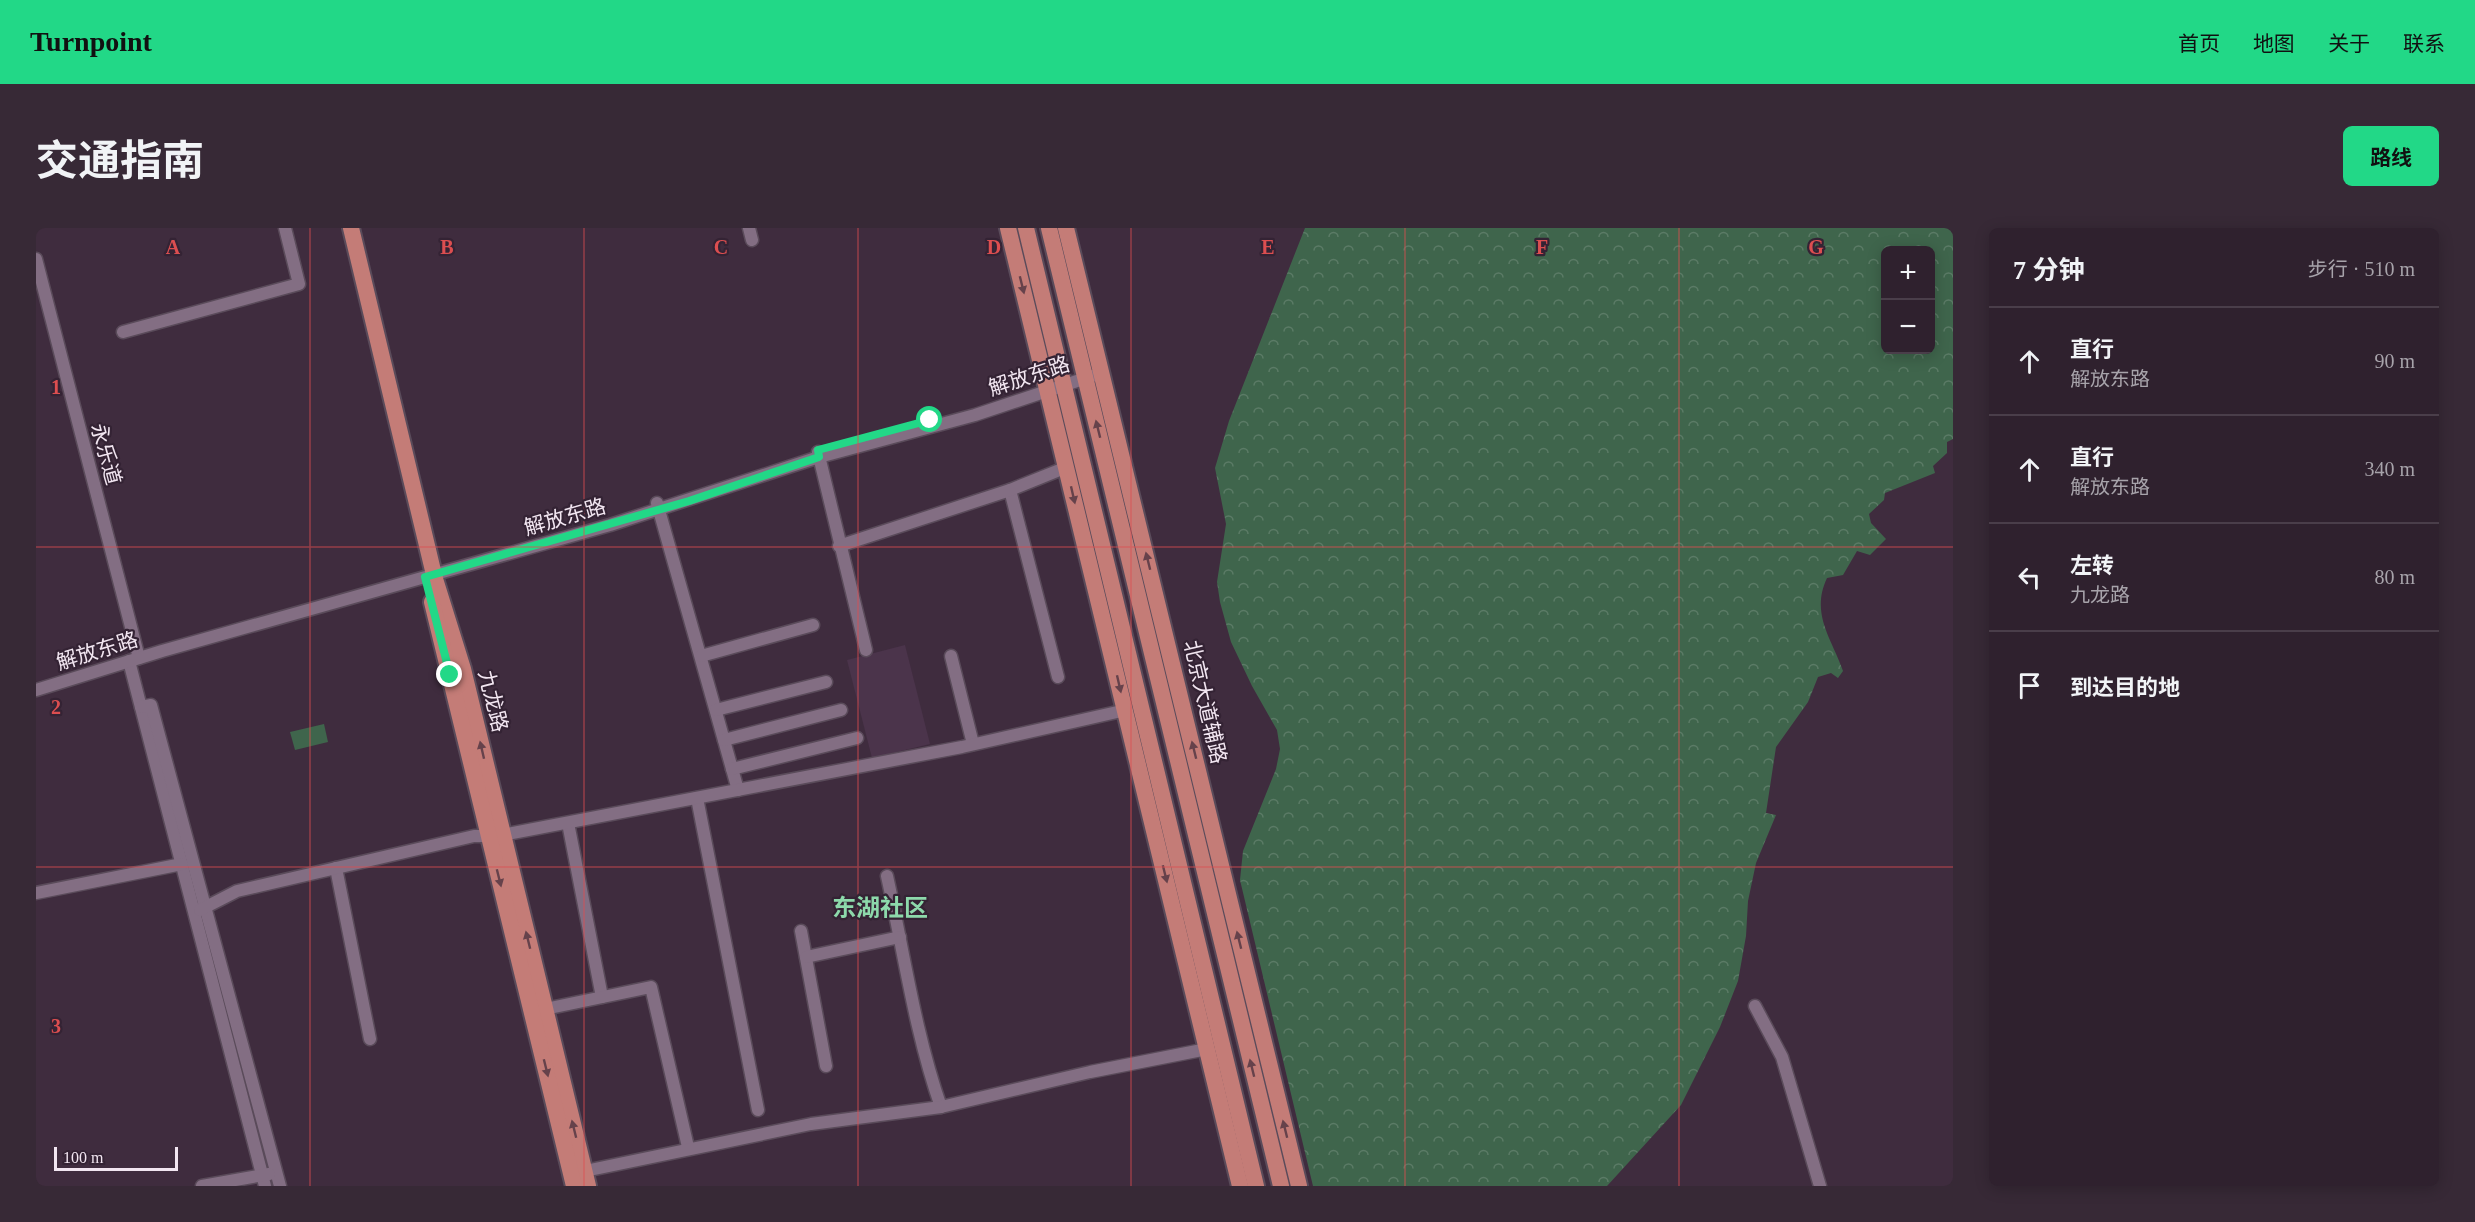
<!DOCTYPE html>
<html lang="zh">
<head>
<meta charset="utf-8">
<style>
	:root { --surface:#2f212e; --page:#372936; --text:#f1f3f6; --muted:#a7a3aa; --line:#4a3e4a; --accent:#22d887 }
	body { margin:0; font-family:"Times New Roman","Noto Sans SC",serif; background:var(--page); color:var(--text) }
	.controls { position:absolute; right:18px; top:18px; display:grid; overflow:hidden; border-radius:9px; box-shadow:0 3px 15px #0003 }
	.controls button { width:54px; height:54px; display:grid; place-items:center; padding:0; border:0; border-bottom:2px solid var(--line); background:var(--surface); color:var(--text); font:30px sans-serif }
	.scale { position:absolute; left:18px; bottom:15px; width:124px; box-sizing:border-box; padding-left:6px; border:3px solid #f2e6f1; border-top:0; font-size:16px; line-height:21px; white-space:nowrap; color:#f2e6f1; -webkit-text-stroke:4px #342334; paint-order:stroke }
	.stop { position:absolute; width:18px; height:18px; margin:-14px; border:4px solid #22d887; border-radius:50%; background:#fff }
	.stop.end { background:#22d887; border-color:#fff; box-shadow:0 2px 6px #0008 }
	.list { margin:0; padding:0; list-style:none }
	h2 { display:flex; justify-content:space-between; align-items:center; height:78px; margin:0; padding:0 24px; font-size:26px }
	h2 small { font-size:20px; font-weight:400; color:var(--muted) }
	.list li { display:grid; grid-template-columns:39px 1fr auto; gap:18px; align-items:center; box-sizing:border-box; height:108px; padding:0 24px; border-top:2px solid var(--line) }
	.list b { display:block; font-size:22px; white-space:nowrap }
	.list p { margin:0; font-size:20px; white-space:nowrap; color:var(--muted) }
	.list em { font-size:20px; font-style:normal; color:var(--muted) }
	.icon { flex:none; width:33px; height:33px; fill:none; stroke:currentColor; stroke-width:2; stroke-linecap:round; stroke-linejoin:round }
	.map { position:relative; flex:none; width:1917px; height:958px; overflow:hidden; border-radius:9px }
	header { display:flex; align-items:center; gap:36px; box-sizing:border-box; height:84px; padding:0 30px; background:var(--accent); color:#111 }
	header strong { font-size:28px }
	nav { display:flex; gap:33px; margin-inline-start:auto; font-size:21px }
	.intro { display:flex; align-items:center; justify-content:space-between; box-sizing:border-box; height:144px; padding:0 36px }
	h1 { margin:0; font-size:42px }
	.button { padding:15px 27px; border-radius:9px; background:var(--accent); color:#111; font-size:21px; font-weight:700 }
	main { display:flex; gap:36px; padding:0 36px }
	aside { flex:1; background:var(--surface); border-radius:9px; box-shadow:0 3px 15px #0003 }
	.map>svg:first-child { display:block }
	.built { fill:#4b344b }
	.forest { fill:url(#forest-crowns); fill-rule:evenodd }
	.pitch { fill:#3f654c }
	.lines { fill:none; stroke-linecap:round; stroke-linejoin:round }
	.minor-casing { stroke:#5a4b5a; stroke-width:15 }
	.major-casing { stroke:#5a4b5a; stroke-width:20 }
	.minor { stroke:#836e83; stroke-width:12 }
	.major { stroke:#c47c77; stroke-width:16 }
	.oneway { fill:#66424b }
	.route { stroke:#22d887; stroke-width:8 }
	.grid { fill:none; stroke:#dc4e50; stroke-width:1.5; stroke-opacity:0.55 }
	.labels { text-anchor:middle; stroke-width:4.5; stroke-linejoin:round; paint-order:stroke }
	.street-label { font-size:21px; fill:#f2e6f1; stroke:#342334 }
	.quarter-label { font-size:24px; font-weight:bold; fill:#8dd9ab; stroke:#342334 }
	.grid-label { font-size:20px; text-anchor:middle; font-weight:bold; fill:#dc4e50; stroke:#342334; stroke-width:4.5; stroke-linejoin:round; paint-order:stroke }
</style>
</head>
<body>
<header>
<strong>Turnpoint</strong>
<nav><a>首页</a><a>地图</a><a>关于</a><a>联系</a></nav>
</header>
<div class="intro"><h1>交通指南</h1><a class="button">路线</a></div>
<main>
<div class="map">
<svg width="1917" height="958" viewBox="0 0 1917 958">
	<defs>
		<pattern id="forest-crowns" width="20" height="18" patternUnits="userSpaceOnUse" patternTransform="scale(1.5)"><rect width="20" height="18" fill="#3f654c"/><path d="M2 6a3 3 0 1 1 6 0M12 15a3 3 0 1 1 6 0" fill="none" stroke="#5b7b66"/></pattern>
	</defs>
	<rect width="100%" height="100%" fill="#3f2c3e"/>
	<polygon class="built" points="869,417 894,516 836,530 811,432"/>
	<path class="forest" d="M1269 0H1917V211L1911 214V225L1897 238 1899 245 1849 265 1848 272 1833 286 1835 295 1850 311 1834 327 1821 323 1807 347 1791 350C1774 386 1796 411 1807 443L1802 450 1795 445 1782 449 1772 474 1740 519 1730 585 1740 587 1720 635 1712 673 1710 708 1702 753 1684 799 1645 877 1571 958H1277L1204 652 1207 623 1240 541 1244 521 1241 502 1216 458 1195 414 1184 374 1181 354 1190 296 1179 240 1193 193ZM1850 22H1894V122H1850Z"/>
	<polygon class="pitch" points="288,496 292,514 259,522 254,504"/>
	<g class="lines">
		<defs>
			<g id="minor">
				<polyline points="713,0 716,12"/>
				<polyline points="0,31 103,430"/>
				<polyline points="87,104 263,56 249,0"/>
				<polyline points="782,224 830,422"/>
				<polyline points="974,262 1022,449"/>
				<polyline points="621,275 702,562"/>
				<polyline points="803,318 974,262 1031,239"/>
				<polyline points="665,428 777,397"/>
				<polyline points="915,428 937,516"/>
				<polyline points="93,433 229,958"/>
				<polyline points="0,462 126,423 574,297 783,229 939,187 1056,148"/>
				<polyline points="105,479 115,477 244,958"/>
				<polyline points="680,482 790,454"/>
				<polyline points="688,512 805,482"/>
				<polyline points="696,541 821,510"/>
				<polyline points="661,570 722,882"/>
				<polyline points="532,595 566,769"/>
				<polyline points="466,607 926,519 1090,482"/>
				<polyline points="300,640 334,811"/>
				<path d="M851 648C868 725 879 805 905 879"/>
				<polyline points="0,665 146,636"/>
				<polyline points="164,682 201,663 438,608 453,608"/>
				<polyline points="765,703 790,838"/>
				<polyline points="770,729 864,709"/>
				<polyline points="1719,778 1746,829 1784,958"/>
				<polyline points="509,781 615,759 652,919"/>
				<polyline points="549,943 775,896 905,879 1054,844 1171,821"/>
				<polyline points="166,958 233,946"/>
			</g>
			<g id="major">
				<polyline points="315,0 399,351 427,441 552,958"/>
				<polyline points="972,0 1204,958"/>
				<polyline points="990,0 1220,958"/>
				<polyline points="1013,0 1245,958"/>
				<polyline points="1030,0 1263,958"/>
				<polyline points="396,374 538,958"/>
			</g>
		</defs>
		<use href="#minor" class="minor-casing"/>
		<use href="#major" class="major-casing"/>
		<use href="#minor" class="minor"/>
		<use href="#major" class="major"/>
	</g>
	<defs><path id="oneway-solid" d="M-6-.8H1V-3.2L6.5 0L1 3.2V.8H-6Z" transform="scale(1.5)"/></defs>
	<g class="oneway">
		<use href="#oneway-solid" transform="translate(986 57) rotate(76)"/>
		<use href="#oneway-solid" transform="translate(1062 201) rotate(-104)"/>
		<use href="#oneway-solid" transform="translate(1037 267) rotate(77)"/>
		<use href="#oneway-solid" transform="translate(1112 333) rotate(-104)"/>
		<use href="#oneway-solid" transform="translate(1083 456) rotate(77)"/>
		<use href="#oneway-solid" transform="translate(446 522) rotate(-103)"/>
		<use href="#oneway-solid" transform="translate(1158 522) rotate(-104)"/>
		<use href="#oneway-solid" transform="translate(1129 646) rotate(76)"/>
		<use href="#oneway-solid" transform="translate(463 650) rotate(76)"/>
		<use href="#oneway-solid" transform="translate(492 712) rotate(-104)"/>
		<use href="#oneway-solid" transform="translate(1203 712) rotate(-104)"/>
		<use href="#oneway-solid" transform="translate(510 840) rotate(76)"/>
		<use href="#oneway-solid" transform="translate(1216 840) rotate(-104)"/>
		<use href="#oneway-solid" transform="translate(538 901) rotate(-104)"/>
		<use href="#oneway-solid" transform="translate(1249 901) rotate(-104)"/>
	</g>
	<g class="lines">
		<polyline class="route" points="414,447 389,349 653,273 783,229 782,222 894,192"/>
	</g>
	<path class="grid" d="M274 0V958M548 0V958M822 0V958M1095 0V958M1369 0V958M1643 0V958M0 319H1917M0 639H1917"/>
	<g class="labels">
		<g class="street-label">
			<text transform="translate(993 148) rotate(-18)" y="7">解放东路</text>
			<text transform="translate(70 226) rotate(75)" y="7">永乐道</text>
			<text transform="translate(529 289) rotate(-16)" y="7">解放东路</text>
			<text transform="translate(61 423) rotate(-17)" y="7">解放东路</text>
			<text transform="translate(457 473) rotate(76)" y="7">九龙路</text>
			<text transform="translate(1169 474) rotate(77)" y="7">北京大道辅路</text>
		</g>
		<g class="quarter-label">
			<text x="844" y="688">东湖社区</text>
		</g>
	</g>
	<g class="grid-label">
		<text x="137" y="26">A</text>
		<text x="411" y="26">B</text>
		<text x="685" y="26">C</text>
		<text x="958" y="26">D</text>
		<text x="1232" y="26">E</text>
		<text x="1506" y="26">F</text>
		<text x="1780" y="26">G</text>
		<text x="20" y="166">1</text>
		<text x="20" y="486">2</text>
		<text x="20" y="805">3</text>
	</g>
</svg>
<div class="controls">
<button>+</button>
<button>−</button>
</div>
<div class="scale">100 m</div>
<div class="stop" style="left:894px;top:192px"></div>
<div class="stop end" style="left:414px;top:447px"></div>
</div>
<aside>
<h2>7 分钟<small>步行 · 510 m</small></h2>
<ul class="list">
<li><svg class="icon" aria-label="ahead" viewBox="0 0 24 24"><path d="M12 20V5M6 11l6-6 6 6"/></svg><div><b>直行</b><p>解放东路</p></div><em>90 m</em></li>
<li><svg class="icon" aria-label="ahead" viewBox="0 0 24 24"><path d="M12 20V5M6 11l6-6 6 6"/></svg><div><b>直行</b><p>解放东路</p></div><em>340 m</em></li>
<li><svg class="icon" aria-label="left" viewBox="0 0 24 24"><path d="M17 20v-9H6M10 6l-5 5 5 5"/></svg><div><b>左转</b><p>九龙路</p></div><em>80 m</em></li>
<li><svg class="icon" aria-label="arrive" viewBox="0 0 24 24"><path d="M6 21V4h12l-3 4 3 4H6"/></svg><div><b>到达目的地</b></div></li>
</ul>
</aside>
</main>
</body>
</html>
